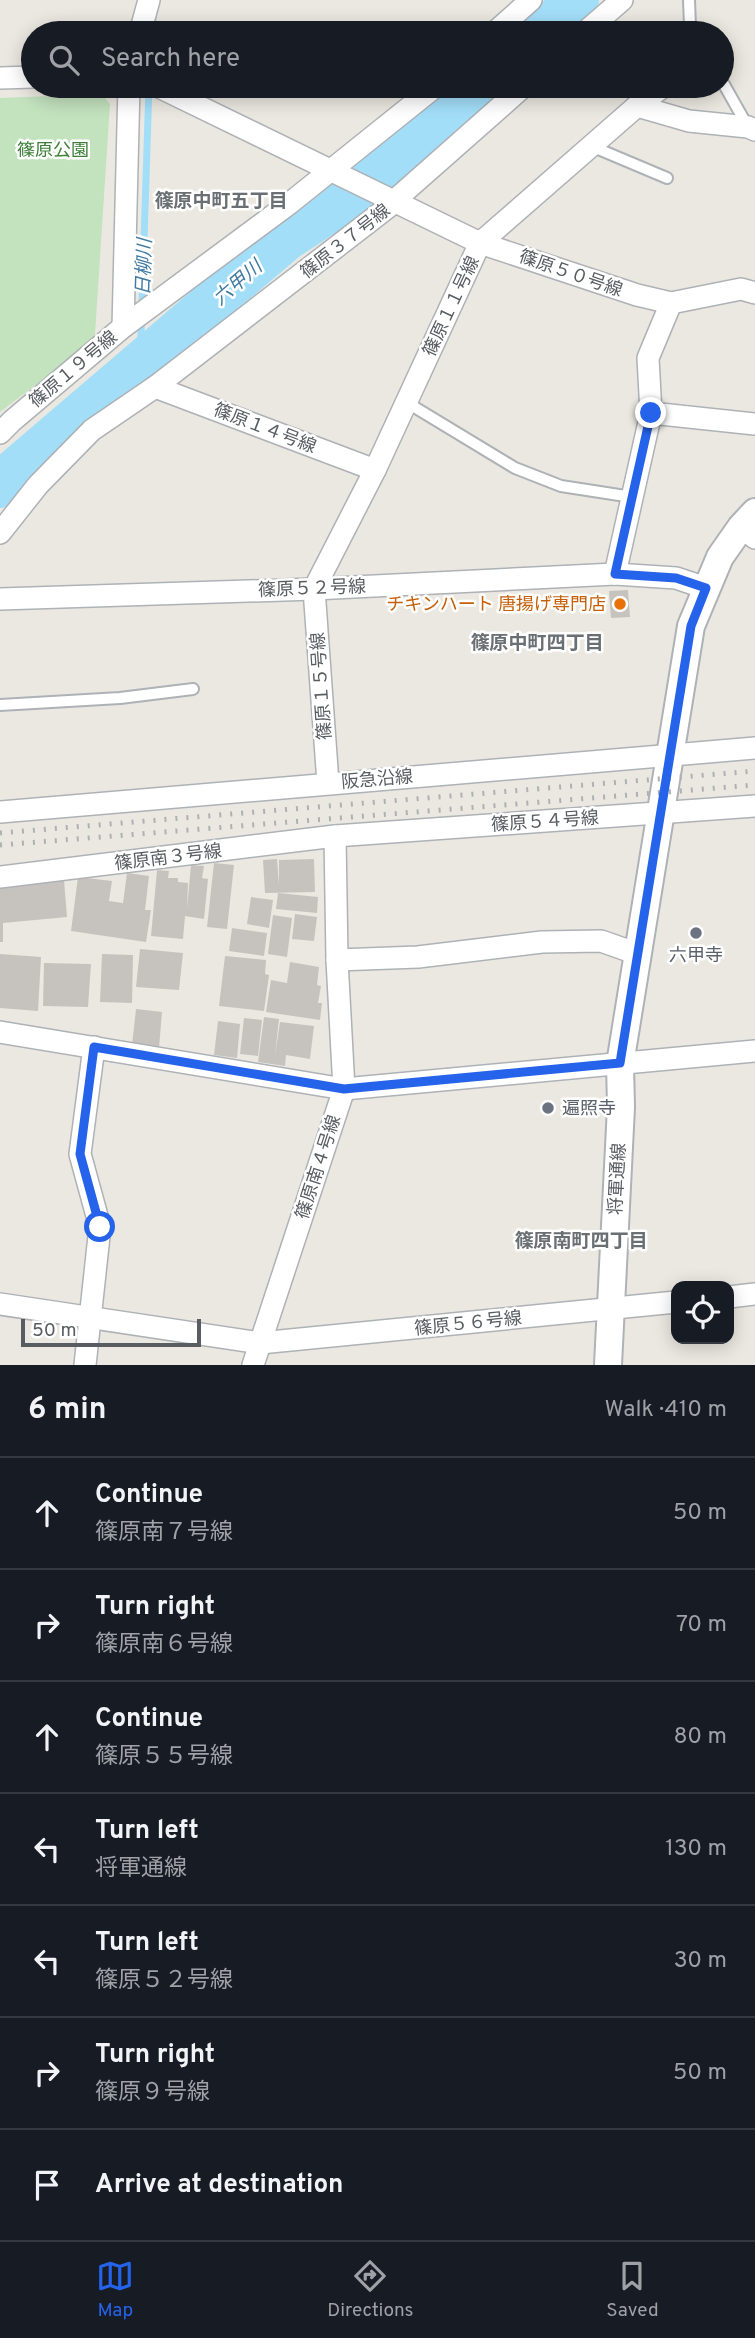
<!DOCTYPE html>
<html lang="en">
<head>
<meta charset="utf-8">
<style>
	:root { --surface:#171b24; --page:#20242c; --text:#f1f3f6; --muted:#9ea1a6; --line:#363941; --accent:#2563eb }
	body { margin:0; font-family:Overpass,"Noto Sans JP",sans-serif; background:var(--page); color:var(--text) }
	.controls { position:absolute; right:21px; bottom:21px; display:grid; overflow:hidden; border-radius:14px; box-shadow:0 4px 18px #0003 }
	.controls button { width:63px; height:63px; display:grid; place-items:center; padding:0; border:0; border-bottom:2px solid var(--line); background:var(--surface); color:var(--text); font:35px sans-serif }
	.scale { position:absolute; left:21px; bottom:18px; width:180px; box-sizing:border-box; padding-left:7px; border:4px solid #595d61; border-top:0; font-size:19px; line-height:24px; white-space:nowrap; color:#595d61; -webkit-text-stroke:5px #fff; paint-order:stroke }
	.stop { position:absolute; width:21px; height:21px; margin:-16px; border:5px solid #2563eb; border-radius:50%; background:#fff }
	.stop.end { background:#2563eb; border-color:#fff; box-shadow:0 2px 7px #0008 }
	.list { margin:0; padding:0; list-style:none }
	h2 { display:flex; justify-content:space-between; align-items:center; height:91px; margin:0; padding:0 28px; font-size:30px }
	h2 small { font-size:23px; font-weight:400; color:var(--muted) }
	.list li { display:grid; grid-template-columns:46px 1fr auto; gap:21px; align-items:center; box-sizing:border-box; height:112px; padding:0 28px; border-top:2px solid var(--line) }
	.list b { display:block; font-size:26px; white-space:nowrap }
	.list p { margin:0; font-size:23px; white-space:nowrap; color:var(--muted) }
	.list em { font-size:23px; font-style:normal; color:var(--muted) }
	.icon { flex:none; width:38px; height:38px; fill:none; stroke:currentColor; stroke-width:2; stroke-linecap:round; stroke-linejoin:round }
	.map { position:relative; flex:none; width:755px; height:1365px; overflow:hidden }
	.search { position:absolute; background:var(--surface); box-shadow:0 4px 18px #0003; left:21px; right:21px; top:21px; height:77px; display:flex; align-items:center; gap:18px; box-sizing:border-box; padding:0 24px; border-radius:38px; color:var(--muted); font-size:26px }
	.sheet { height:875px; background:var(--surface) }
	nav { display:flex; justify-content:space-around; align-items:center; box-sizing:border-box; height:98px; border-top:2px solid var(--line); background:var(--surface); font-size:19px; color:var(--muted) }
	nav a { display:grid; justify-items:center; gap:4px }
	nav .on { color:var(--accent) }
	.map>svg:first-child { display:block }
	.green { fill:#c3e2be }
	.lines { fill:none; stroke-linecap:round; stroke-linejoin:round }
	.stream { stroke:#a3def9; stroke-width:7 }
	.river { stroke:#a3def9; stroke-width:44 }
	.building { fill:#c6c3be }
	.service-casing { stroke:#aeb2b6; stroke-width:14 }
	.minor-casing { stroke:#aeb2b6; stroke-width:24 }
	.tertiary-casing { stroke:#aeb2b6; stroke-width:30 }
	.service { stroke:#fff; stroke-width:10 }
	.minor { stroke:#fff; stroke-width:21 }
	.tertiary { stroke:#fff; stroke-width:26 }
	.rail { stroke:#afb0b1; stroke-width:5; stroke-dasharray:2 9; stroke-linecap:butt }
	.route { stroke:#2563eb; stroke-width:9 }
	.food-dot { fill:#e8710a; stroke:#fff; stroke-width:2.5 }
	.worship-dot { fill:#6b7280; stroke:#fff; stroke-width:2.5 }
	.labels { text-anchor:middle; stroke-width:5; stroke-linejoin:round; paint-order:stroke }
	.park-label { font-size:18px; fill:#3f8039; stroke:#fff }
	.street-label { font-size:18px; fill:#595d61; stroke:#fff }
	.food-label { font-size:18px; fill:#c56008; stroke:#fff; text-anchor:end }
	.worship-label { font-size:18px; fill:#5b616d; stroke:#fff }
	.neighbourhood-label { font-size:19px; font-weight:bold; fill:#6a6f73; stroke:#fff }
	.water-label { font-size:19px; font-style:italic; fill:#407aa1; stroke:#fff }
</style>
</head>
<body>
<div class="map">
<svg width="755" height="1365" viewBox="0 0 755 1365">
	<rect width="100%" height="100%" fill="#ebe8e1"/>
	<polygon class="green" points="102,94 110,104 95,334 88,345 0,412 0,98"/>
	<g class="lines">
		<g class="stream">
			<polyline points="152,33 153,20"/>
			<polyline points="140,365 149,86"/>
		</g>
		<g class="river">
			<polyline points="541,33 577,0"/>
			<polyline points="0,486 6,478 286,239 341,203 479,86"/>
		</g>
	</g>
	<g class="building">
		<polygon points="628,590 630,617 611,618 609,591"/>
		<polygon points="277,859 279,885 279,860 314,859 315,892 265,893 263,860"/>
		<polygon points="214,863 234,865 227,929 207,927"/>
		<polygon points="191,865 204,866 202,878 208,879 204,919 185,916 183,939 151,936 157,870 169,871 168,878 178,878 178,882 188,883 187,909"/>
		<polygon points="127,873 149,876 145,910 151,910 146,942 71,931 78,877 112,881 109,901 123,903"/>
		<polygon points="64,880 67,917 3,923 3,942 0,942 0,888"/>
		<polygon points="278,893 318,897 317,913 276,909"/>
		<polygon points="251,897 273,900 269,928 247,924"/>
		<polygon points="295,914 317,917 314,941 292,939"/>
		<polygon points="273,915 292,918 287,957 268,954"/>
		<polygon points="232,928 267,933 264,956 229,951"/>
		<polygon points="140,949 183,953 179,990 136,987"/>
		<polygon points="0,954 41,957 38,1011 0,1008"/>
		<polygon points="102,954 133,955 132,1003 100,1002"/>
		<polygon points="225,956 266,960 265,974 269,975 264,1011 219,1006"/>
		<polygon points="290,962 319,967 317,985 321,986 318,1003 322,1003 320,1020 266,1012 271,980 287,983"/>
		<polygon points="44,963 91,964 88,1007 43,1006"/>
		<polygon points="136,1009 162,1012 159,1048 132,1045"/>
		<polygon points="264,1017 279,1019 275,1055 280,1022 314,1026 310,1059 286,1055 285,1066 258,1062"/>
		<polygon points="244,1018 262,1020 258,1056 240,1054"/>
		<polygon points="218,1021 240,1024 237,1058 214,1055"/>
	</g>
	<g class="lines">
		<defs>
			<g id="service">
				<polyline points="689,0 690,26 694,33"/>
				<polyline points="722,81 748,127"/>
				<polyline points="591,146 667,178"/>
				<polyline points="406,402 515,468 561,486 632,497"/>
				<polyline points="0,705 120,698 193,689"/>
			</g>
			<g id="minor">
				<polyline points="140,33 149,0"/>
				<polyline points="494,33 531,0"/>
				<polyline points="584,33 622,0"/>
				<polyline points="0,78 33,77"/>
				<polyline points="157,86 480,243 637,295 671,303 741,289 755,293"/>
				<polyline points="637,106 664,86"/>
				<polyline points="123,327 129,86"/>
				<polyline points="155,387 375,470"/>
				<polyline points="651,413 755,424"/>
				<polyline points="0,433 12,421 123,327 290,203 436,86"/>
				<polyline points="741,527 755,538"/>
				<polyline points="0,533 38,485 92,430 155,387 396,201 395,200 524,86"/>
				<polyline points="615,574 651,413 648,358 671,303"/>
				<polyline points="0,599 314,589 615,574 676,578 706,588"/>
				<polyline points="328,783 314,589 375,470 480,243 637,106 689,121 748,127 755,130"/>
				<polyline points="0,812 755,748"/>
				<polyline points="0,877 335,836 755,806"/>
				<polyline points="337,960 418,957 542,942 601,941 638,954"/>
				<polyline points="0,1032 344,1089 755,1051"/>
				<polyline points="729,1297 755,1294"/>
				<polyline points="0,1304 260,1343 676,1302"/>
				<polyline points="85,1365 100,1227 80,1154 94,1047"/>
				<polyline points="253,1365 344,1089 337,960 335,836"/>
			</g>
			<polyline id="tertiary" points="608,1365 621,1107 620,1064 691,626 720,557 741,527 755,512"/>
		</defs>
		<use href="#service" class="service-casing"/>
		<use href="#minor" class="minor-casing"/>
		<use href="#tertiary" class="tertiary-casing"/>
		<use href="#service" class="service"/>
		<use href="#minor" class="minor"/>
		<use href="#tertiary" class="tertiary"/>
		<g class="rail">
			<polyline points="0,833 755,771"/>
			<polyline points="0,845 755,785"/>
		</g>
	</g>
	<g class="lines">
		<polyline class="route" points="100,1227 80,1154 94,1047 344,1089 620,1063 691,626 706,588 676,578 615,574 651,413"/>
	</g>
	<circle class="food-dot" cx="620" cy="604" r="7"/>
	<g class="worship-dot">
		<circle cx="696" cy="933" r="7"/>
		<circle cx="548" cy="1108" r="7"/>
	</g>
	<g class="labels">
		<g class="park-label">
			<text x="53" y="156">篠原公園</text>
		</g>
		<g class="street-label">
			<text transform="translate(345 241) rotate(-38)" y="6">篠原３７号線</text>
			<text transform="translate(571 273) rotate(19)" y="6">篠原５０号線</text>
			<text transform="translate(451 306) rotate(-65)" y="6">篠原１１号線</text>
			<text transform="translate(73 369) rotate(-40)" y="6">篠原１９号線</text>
			<text transform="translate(265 428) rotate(21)" y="6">篠原１４号線</text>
			<text transform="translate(312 588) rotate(-2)" y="6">篠原５２号線</text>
			<text transform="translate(321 686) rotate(-94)" y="6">篠原１５号線</text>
			<text transform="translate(377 779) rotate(-5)" y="6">阪急沿線</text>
			<text transform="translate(545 821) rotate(-4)" y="6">篠原５４号線</text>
			<text transform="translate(168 857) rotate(-7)" y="6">篠原南３号線</text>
			<text transform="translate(318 1167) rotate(-72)" y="6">篠原南４号線</text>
			<text transform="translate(617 1179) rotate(-87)" y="6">将軍通線</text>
			<text transform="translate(468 1323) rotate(-6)" y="6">篠原５６号線</text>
		</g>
		<g class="food-label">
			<text x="606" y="610">チキンハート 唐揚げ専門店</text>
		</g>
		<g class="worship-label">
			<text x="696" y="961">六甲寺</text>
			<text x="562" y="1114" text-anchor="start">遍照寺</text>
		</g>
		<g class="neighbourhood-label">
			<text x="221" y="207">篠原中町五丁目</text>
			<text x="537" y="649">篠原中町四丁目</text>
			<text x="581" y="1247">篠原南町四丁目</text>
		</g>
		<g class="water-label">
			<text transform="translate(143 267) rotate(-88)" y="7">日柳川</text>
			<text transform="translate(237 282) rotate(-41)" y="7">六甲川</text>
		</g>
	</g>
</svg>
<div class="controls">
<button><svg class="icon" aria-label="locate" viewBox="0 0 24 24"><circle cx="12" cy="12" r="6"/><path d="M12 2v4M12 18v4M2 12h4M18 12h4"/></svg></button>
</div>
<div class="scale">50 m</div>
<div class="stop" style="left:100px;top:1227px"></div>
<div class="stop end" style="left:651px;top:413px"></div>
<div class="search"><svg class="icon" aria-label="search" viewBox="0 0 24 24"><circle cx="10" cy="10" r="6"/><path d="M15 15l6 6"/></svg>Search here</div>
</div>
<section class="sheet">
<h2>6 min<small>Walk · 410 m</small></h2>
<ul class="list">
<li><svg class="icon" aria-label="ahead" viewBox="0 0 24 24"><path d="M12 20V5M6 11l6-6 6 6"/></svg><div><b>Continue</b><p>篠原南７号線</p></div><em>50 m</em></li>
<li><svg class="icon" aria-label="right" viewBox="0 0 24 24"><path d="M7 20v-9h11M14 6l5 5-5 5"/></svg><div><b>Turn right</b><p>篠原南６号線</p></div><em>70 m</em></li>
<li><svg class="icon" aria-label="ahead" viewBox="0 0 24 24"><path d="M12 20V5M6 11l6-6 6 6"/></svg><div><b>Continue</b><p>篠原５５号線</p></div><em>80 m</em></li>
<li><svg class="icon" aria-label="left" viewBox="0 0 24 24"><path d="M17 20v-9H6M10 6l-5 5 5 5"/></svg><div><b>Turn left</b><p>将軍通線</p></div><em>130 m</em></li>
<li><svg class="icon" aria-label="left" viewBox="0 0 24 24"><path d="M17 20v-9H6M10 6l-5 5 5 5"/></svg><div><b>Turn left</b><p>篠原５２号線</p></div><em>30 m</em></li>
<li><svg class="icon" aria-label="right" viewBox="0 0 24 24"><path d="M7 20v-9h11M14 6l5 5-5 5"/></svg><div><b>Turn right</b><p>篠原９号線</p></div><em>50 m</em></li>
<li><svg class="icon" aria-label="arrive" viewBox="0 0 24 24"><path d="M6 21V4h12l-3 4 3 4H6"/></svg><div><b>Arrive at destination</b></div></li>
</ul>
</section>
<nav>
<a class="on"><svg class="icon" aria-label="map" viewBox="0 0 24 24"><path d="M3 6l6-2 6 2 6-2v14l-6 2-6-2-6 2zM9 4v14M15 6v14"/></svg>Map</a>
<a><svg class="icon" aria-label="directions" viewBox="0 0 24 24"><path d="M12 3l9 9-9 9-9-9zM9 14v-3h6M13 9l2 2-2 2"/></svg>Directions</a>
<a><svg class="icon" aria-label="saved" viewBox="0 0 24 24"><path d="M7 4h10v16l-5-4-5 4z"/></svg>Saved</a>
</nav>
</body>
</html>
